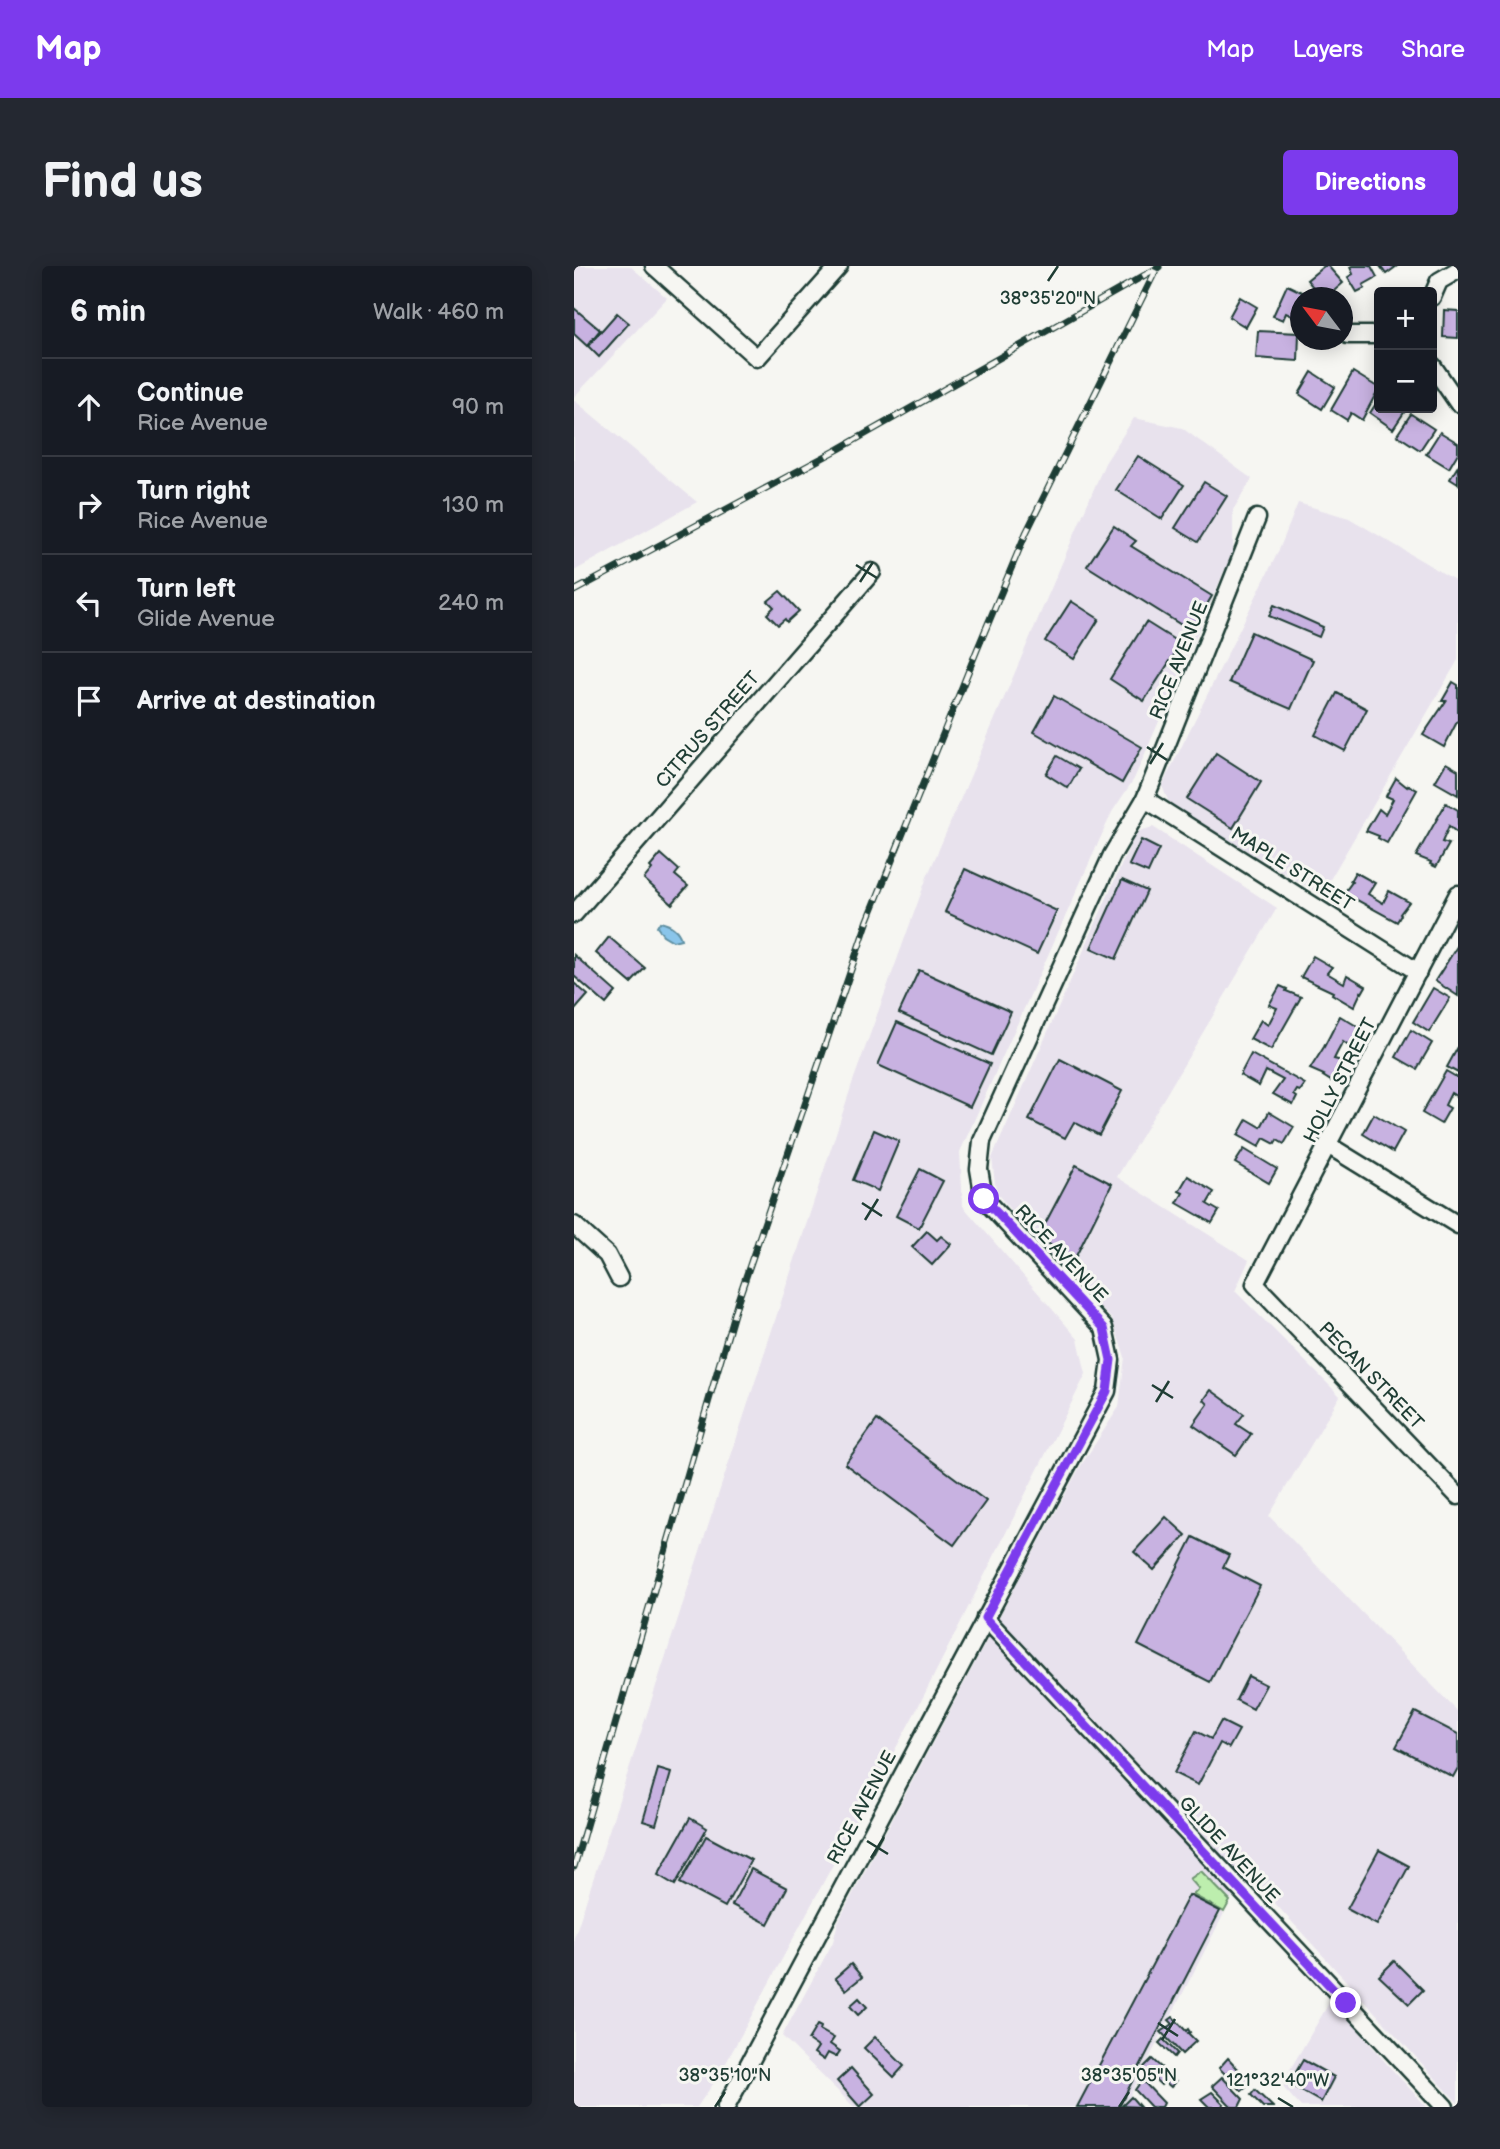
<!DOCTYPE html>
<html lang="en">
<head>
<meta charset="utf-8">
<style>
	:root { --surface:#171b24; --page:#242831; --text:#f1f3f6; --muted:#9ea1a6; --line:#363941; --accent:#7c3aed }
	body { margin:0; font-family:"Balsamiq Sans",sans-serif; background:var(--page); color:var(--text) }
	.controls { position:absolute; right:21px; top:21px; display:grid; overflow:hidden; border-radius:7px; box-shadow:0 4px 18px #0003 }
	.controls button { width:63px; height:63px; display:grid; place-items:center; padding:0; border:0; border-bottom:2px solid var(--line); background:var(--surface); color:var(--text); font:35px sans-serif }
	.compass { position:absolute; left:716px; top:21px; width:63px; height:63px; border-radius:50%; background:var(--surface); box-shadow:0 4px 18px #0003; rotate:302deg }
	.stop { position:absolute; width:21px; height:21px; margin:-16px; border:5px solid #7c3aed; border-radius:50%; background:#fff }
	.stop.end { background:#7c3aed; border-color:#fff; box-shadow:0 2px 7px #0008 }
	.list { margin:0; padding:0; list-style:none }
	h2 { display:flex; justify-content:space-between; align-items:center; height:91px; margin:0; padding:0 28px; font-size:30px }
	h2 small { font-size:23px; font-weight:400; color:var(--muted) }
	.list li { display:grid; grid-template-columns:46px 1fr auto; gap:21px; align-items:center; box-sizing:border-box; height:98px; padding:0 28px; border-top:2px solid var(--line) }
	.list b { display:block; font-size:26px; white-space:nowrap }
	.list p { margin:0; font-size:23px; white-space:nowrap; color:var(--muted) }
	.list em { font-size:23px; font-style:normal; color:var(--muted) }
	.icon { flex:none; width:38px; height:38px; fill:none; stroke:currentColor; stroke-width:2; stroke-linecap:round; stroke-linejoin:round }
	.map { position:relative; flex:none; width:884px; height:1841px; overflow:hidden; border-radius:7px }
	header { display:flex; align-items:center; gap:42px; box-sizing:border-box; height:98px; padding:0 35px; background:var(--accent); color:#fff }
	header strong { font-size:33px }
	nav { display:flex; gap:38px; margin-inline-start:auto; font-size:24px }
	.intro { display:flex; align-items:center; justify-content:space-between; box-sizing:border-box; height:168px; padding:0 42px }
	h1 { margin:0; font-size:49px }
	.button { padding:18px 32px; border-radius:7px; background:var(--accent); color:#fff; font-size:24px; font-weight:700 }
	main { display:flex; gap:42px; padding:0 42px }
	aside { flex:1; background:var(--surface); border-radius:7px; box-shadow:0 4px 18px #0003 }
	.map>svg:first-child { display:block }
	.built { fill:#e8e2ed }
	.green { fill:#bdeeae; stroke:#6e9671; stroke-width:2 }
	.water { fill:#8ac5ea; stroke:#5f8fa1; stroke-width:2 }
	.building { fill:#c8b2e1; stroke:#1f3d34; stroke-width:2 }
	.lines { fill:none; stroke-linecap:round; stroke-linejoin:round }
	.minor-casing { stroke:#1f3d34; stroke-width:21 }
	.minor { stroke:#f6f6f2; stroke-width:16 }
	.rail-casing { stroke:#1f3d34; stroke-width:7 }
	.rail { stroke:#f6f6f2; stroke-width:4.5; stroke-dasharray:13; stroke-linecap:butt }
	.route { stroke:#7c3aed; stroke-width:9 }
	.ticks { fill:none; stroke:#1f3d34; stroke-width:2.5 }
	.labels { text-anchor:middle; stroke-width:6; stroke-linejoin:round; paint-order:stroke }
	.street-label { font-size:19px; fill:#1f3d34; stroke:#f6f6f2 }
	.ticks-label { font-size:18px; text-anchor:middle; fill:#1f3d34; stroke:#f6f6f2; stroke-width:6; stroke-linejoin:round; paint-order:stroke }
</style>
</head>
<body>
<header>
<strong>Map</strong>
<nav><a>Map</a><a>Layers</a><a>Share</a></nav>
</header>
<div class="intro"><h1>Find us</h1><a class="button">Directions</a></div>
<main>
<aside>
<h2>6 min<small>Walk · 460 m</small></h2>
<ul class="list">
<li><svg class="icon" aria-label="ahead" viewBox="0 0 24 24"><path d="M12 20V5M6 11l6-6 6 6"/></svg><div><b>Continue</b><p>Rice Avenue</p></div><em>90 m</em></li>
<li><svg class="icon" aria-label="right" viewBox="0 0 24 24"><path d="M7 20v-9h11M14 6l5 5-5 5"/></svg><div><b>Turn right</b><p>Rice Avenue</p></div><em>130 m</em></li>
<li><svg class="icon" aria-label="left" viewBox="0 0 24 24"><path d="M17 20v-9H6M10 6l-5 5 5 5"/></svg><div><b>Turn left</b><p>Glide Avenue</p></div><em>240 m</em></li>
<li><svg class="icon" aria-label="arrive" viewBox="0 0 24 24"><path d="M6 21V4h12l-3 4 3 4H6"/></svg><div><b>Arrive at destination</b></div></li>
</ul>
</aside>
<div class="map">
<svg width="884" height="1841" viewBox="0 0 884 1841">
	<rect width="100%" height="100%" fill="#f6f6f2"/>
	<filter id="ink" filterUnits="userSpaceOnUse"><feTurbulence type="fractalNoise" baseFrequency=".0143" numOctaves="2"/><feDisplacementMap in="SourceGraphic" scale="14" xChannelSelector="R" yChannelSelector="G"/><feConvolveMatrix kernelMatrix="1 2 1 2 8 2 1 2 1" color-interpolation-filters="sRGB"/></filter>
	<g filter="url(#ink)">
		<g class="built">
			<polygon points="0,0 56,0 93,32 0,131"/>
			<polygon points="0,134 123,236 0,305"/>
			<polygon points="560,152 608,162 678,213 659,244 659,285 560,513 538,546 386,886 389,940 504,1073 512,1108 343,1443 146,1808 123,1841 0,1841 0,1672 278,818 353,611 531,197"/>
			<polygon points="724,237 775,252 884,316 884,394 747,629 596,539 588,520 705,284"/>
			<polygon points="579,561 703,642 543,911 675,994 661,1025 766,1130 695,1250 884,1446 884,1837 675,1609 659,1630 550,1841 280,1841 208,1770 259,1676 264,1656 442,1319 506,1201 545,1141 551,1091 538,1053 473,990 422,926 418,892 562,566"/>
			<polygon points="758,1732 812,1797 853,1841 727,1841 707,1819"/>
		</g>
		<polygon class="green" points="627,1605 656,1635 650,1646 619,1629 625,1623 616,1613"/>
		<path class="water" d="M86 656C95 658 104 663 107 673L99 675 89 669 83 661Z"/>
		<g class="building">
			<polygon points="750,0 754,0 769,17 752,32 748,32 733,14"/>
			<polygon points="778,0 797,0 803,11 789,19 791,22 783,26 774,11 779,8 776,1"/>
			<polygon points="806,0 823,0 812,8"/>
			<polygon points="713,19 736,30 726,32 725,53 712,47 709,54 699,50"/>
			<polygon points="666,31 683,41 672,61 655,51"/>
			<polygon points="0,42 26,64 13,80 0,68"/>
			<polygon points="870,44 884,45 884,72 869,71"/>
			<polygon points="43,47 55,57 25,91 14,80"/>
			<polygon points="684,65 725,67 724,95 682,92"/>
			<polygon points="738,106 761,121 748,143 725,128"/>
			<polygon points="779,106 805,122 788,154 777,147 773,154 757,144"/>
			<polygon points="805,133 805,142 833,142 819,163 796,147"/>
			<polygon points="837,148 860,163 846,184 823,169"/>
			<polygon points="866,166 884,177 884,187 875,202 852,188"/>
			<polygon points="564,190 610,219 588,253 542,224"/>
			<polygon points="884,200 884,218 876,213"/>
			<polygon points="630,216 653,230 624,276 601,262"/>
			<polygon points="540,260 562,275 557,280 638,330 617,365 513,300"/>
			<polygon points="206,325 225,345 213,356 211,353 204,359 193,348 200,341 194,335"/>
			<polygon points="497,335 525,353 500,393 471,375"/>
			<polygon points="700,339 749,361 745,371 695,350"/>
			<polygon points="572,356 607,378 570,435 536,413"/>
			<polygon points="677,366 739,394 717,443 655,416"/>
			<polygon points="879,416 884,419 884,454 870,481 849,469 872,435 868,435"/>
			<polygon points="763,427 793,443 771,485 741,469"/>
			<polygon points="480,430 568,481 548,517 460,466"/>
			<polygon points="642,487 687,516 659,562 613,533"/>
			<polygon points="483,490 505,503 494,522 472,508"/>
			<polygon points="872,497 884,504 884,529 861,516"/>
			<polygon points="822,512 833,521 834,519 843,524 813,577 804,572 805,570 792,565 805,543 811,548 819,533 812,530"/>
			<polygon points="872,537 884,544 884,563 882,566 875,560 868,576 875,578 862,601 856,598 857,596 842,590"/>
			<polygon points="567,574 585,583 574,607 555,599"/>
			<polygon points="87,588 105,604 101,609 114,620 98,638 70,613 78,603 76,601"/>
			<polygon points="391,603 483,645 463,688 371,646"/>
			<polygon points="781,606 801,617 794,628 809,637 815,625 835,636 826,648 827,649 823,656 770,627 778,616 776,615"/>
			<polygon points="548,614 573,625 542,693 517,682"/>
			<polygon points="35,671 71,702 57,717 22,687"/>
			<polygon points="884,679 884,730 861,715"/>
			<polygon points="0,689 42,726 32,738 0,710"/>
			<polygon points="739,690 758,701 753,707 763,713 770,717 773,709 792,720 788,727 787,726 780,741 758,728 759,726 727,711"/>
			<polygon points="345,704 437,746 417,789 325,747"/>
			<polygon points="0,717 14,729 0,745"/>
			<polygon points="706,720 713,723 712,725 727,731 697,784 676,773 687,754 694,759 703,742 695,739"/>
			<polygon points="859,722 876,732 855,766 839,756"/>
			<polygon points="766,750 786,762 776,781 769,776 763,787 760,793 768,795 757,815 749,810 750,809 736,803 750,781"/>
			<polygon points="323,756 416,798 396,841 304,799"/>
			<polygon points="837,764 858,777 843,803 822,791"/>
			<polygon points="884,781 884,807 873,801"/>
			<polygon points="677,788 731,818 726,825 723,824 720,829 723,831 719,839 699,828 709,814 692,805 685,820 666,809"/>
			<polygon points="486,793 548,825 525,869 500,856 491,872 455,854"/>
			<polygon points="872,805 884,812 884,826 882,830 877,827 871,839 876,842 867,858 848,847"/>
			<polygon points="695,846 720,861 710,878 703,874 701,878 690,872 685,881 664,869 673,853 687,861"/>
			<polygon points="800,848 830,866 819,886 789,868"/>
			<polygon points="300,864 325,875 304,925 279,914"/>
			<polygon points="670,883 703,903 695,917 661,897"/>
			<polygon points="502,899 538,918 500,994 464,971"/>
			<polygon points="346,903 369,915 345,962 322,950"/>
			<polygon points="614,910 640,926 633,938 645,945 638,957 603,937 609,927 605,925"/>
			<polygon points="353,965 363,974 367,970 377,978 358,999 338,981"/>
			<polygon points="637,1124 670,1148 662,1158 677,1168 662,1189 619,1159 634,1138 630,1134"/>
			<polygon points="303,1154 412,1235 380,1279 271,1198"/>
			<polygon points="592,1251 612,1269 580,1304 560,1286"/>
			<polygon points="619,1271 655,1289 649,1301 686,1320 636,1416 564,1379"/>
			<polygon points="674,1410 692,1419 679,1443 662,1434"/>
			<polygon points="841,1446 884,1468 884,1502 879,1511 822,1481"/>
			<polygon points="647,1455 665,1464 655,1482 646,1477 624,1519 600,1507 622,1465 637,1473"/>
			<polygon points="84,1503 97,1507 82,1559 69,1555"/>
			<polygon points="116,1552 133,1562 101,1619 84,1609"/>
			<polygon points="132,1570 177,1594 151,1641 106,1617"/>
			<polygon points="805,1584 835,1600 803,1659 773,1643"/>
			<polygon points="177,1603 213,1622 194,1658 158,1639"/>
			<polygon points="615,1629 646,1645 545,1841 503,1841"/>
			<polygon points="820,1695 849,1724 835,1738 805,1710"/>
			<polygon points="277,1698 288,1711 272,1724 261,1712"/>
			<polygon points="285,1732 293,1741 284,1749 276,1740"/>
			<polygon points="599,1751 612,1765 614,1763 616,1766 614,1767 622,1775 608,1788 587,1766 599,1758 595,1754"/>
			<polygon points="243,1759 247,1761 246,1764 260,1772 256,1778 266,1785 262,1791 254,1787 250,1794 240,1787 244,1781 234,1774"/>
			<polygon points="301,1771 330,1800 320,1811 290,1782"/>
			<polygon points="589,1773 603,1787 600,1791 585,1777"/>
			<polygon points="654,1792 677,1817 668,1825 645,1802"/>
			<polygon points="578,1793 602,1815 597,1821 590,1815 587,1819 569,1802"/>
			<polygon points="729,1794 760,1811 747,1836 715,1818"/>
			<polygon points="277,1802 300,1828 286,1841 263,1815"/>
			<polygon points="648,1811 669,1833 665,1841 658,1841 638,1820"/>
			<polygon points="568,1814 590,1837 588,1841 577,1841 561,1824"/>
			<polygon points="681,1824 699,1841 689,1841 677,1829"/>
			<polygon points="638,1826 650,1838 647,1841 635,1841 627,1833"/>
			<polygon points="557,1831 559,1833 566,1841 548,1840"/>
		</g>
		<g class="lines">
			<defs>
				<g id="minor">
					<polyline points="80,0 183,92 265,0"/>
					<polyline points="858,31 865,15 884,4"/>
					<polyline points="774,69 805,69"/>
					<polyline points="858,99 884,137"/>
					<polyline points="571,533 844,706"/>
					<polyline points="884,628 681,1018 884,1230"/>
					<polyline points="0,648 298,306"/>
					<polyline points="754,879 884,959"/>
					<polyline points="0,959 33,989 45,1012"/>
					<polyline points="411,1352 871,1841"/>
					<polyline points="152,1841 533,1125 537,1094 530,1062 410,933 405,903 408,875 538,589 571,533 683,252"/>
				</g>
			</defs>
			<use href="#minor" class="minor-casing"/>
			<use href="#minor" class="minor"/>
			<defs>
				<g id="rail">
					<polyline points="0,325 265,183 585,1"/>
					<polyline points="0,1601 163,1037 294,654 403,384 452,267 584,0"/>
				</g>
			</defs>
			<use href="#rail" class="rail-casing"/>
			<use href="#rail" class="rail"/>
		</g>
	</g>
	<g class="lines" filter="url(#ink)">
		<polyline class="route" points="410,933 530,1062 537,1094 533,1125 411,1352 772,1737"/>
	</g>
	<path class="ticks" d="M474 15 484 0M282 299 303 312M286 316 299 296M573 481 593 494M576 498 589 477M288 937 308 950M291 954 304 933M578 1119 599 1132M582 1136 595 1115M293 1575 314 1588M297 1592 310 1571M584 1757 604 1770M588 1774 601 1753M704 1832 719 1841M141 1841 151 1826M545 1841 555 1826"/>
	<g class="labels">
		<g class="street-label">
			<text transform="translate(604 394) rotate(-68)" y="7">RICE AVENUE</text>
			<text transform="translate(133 463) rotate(-49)" y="7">CITRUS STREET</text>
			<text transform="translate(719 602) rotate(32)" y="7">MAPLE STREET</text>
			<text transform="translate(765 814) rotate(-63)" y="7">HOLLY STREET</text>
			<text transform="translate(488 987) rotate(47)" y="7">RICE AVENUE</text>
			<text transform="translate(798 1109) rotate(46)" y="7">PECAN STREET</text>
			<text transform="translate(287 1541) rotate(-62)" y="7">RICE AVENUE</text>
			<text transform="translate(656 1583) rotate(47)" y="7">GLIDE AVENUE</text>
		</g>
	</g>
	<g class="ticks-label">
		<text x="474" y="38">38°35'20"N</text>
		<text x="151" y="1815">38°35'10"N</text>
		<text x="555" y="1815">38°35'05"N</text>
		<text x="704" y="1820">121°32'40"W</text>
	</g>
</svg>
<div class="controls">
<button>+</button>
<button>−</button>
</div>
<svg class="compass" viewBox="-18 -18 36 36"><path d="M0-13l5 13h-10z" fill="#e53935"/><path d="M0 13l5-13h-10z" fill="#9ea1a6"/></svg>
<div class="stop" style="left:410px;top:933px"></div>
<div class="stop end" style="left:772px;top:1737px"></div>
</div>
</main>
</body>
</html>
